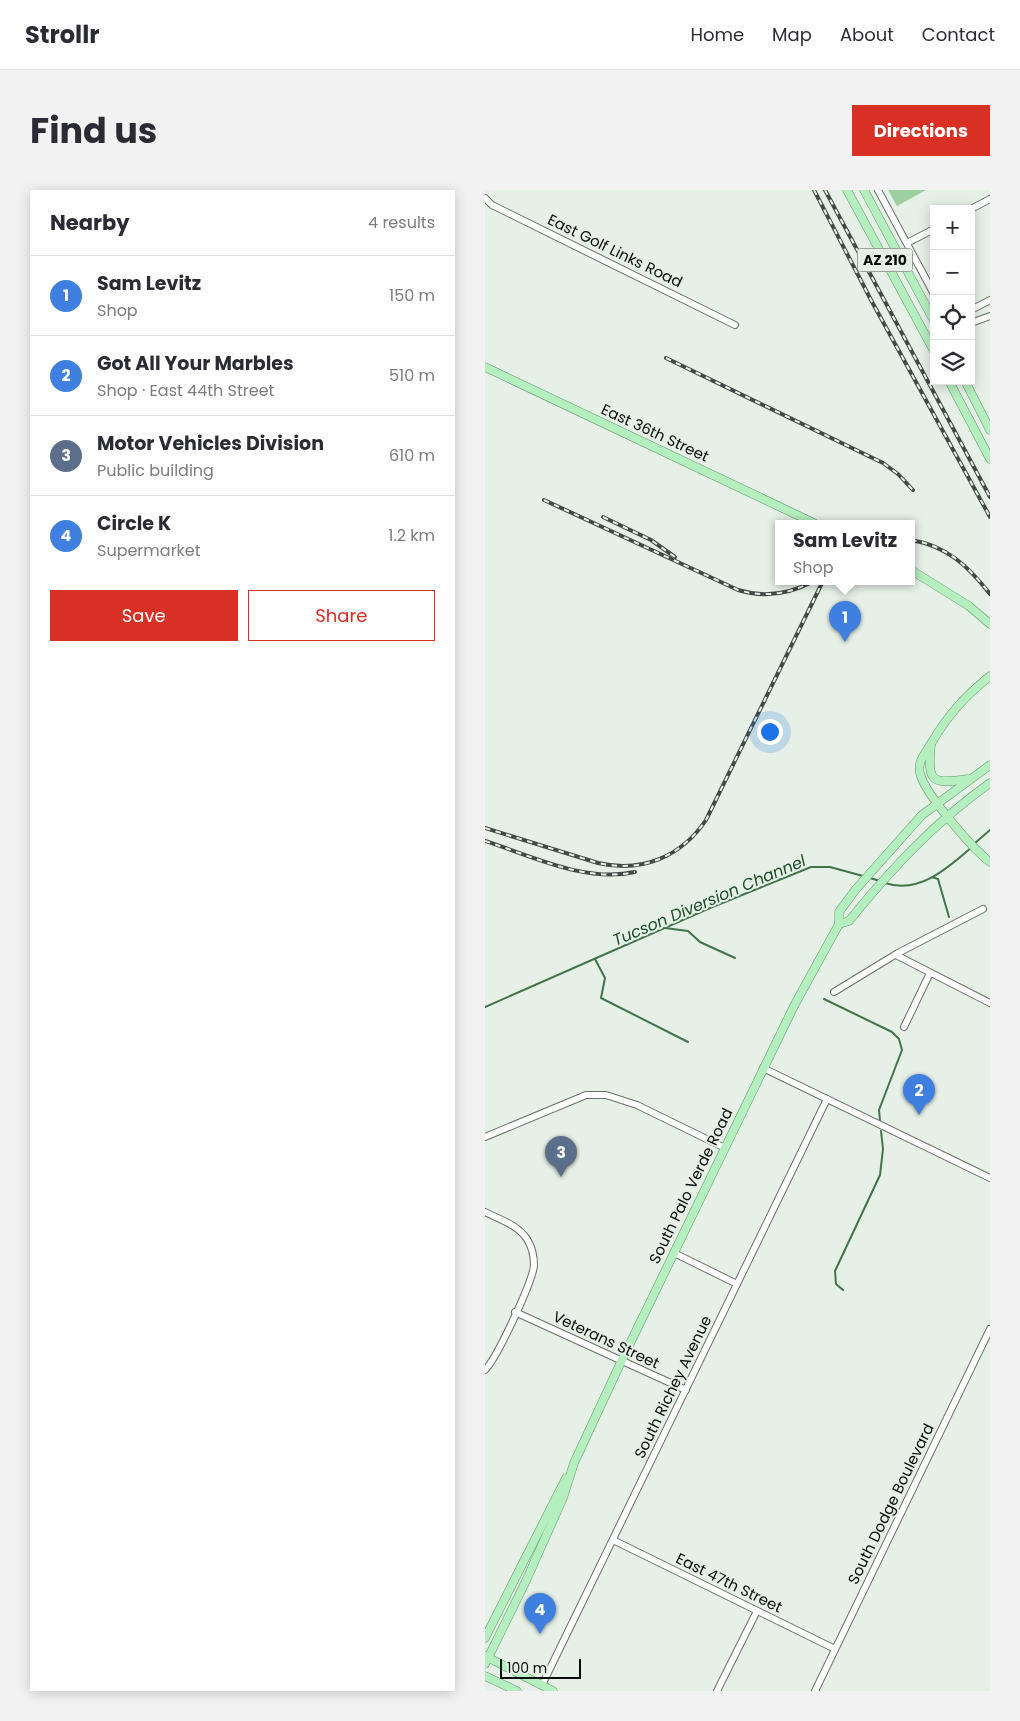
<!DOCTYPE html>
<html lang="en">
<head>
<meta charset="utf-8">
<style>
	:root { --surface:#fff; --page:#f2f2f3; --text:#2b2b33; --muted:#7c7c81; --line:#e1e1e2; --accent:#d93025 }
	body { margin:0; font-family:Poppins,sans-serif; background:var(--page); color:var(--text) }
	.controls { position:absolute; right:15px; top:15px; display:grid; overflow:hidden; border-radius:0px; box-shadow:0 2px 12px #0003 }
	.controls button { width:45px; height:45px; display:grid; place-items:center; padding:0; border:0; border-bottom:1px solid var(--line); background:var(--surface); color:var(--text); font:25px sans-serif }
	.scale { position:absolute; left:15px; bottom:12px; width:81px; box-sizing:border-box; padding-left:5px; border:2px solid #090c0a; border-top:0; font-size:14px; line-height:18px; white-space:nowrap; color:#090c0a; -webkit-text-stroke:4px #e6f0e7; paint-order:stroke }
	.you { position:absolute; left:284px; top:541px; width:18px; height:18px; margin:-12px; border:4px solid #fff; border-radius:50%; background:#1a73e8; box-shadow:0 0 0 8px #1a73e833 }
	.badge { display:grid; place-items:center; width:32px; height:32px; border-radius:50%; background:var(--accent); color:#fff; font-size:16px; font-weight:700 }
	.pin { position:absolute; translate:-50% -41px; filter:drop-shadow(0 1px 2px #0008) }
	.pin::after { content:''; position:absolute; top:26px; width:18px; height:15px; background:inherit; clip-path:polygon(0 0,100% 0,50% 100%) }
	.popup { position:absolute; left:290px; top:330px; width:140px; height:65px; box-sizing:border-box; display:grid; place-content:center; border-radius:0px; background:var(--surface); filter:drop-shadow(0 1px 4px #0005); font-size:16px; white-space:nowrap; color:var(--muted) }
	.popup b { font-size:19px; color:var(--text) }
	.popup::after { content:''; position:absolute; left:50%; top:100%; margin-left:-10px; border:10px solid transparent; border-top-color:var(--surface) }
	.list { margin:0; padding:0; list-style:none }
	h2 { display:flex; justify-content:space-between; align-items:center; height:65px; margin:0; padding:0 20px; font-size:21px }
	h2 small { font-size:16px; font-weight:400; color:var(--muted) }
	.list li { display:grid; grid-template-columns:32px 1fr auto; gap:15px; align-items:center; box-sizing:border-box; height:80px; padding:0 20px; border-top:1px solid var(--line) }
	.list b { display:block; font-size:19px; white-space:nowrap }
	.list p { margin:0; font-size:16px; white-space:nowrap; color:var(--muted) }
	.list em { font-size:16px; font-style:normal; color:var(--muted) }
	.actions { display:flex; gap:10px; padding:15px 20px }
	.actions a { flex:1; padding:11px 0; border:1px solid var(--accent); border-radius:0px; text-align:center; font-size:18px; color:var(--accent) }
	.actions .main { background:var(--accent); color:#fff }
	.icon { flex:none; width:28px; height:28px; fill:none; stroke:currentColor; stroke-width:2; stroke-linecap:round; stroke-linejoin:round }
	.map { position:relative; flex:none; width:505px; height:1501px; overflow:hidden; border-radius:0px }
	header { display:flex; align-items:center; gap:30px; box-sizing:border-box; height:70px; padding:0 25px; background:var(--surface); border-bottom:1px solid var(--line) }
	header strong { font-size:24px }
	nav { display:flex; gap:28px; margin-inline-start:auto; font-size:18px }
	.intro { display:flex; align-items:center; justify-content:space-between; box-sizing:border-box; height:120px; padding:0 30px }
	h1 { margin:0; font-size:35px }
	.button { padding:12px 22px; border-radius:0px; background:var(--accent); color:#fff; font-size:18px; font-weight:700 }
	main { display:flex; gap:30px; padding:0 30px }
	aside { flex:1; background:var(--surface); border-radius:0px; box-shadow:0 2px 12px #0003 }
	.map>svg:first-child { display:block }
	.green { fill:#9ccfa2 }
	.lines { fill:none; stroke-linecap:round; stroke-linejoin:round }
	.stream { stroke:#42744b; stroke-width:2 }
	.minor-casing { stroke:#69716a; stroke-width:8 }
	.major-casing { stroke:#599864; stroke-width:9 }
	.minor { stroke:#fff; stroke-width:6 }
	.major { stroke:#b5eebf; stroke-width:8 }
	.rail-casing { stroke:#444945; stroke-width:4 }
	.rail { stroke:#e6f0e7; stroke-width:2; stroke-dasharray:5.5; stroke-linecap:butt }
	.labels { text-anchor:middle; stroke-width:4; stroke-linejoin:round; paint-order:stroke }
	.shield { fill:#e6f0e7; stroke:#4b504c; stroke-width:1 }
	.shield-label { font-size:14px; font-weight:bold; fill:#090c0a }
	.street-label { font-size:15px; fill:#090c0a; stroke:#e6f0e7 }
	.water-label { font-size:16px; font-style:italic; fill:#1b4d26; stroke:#e6f0e7 }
</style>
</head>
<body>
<header>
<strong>Strollr</strong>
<nav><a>Home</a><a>Map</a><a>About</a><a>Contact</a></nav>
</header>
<div class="intro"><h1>Find us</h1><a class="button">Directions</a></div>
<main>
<aside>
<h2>Nearby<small>4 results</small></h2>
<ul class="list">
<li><span class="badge" style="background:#3f7fe0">1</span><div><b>Sam Levitz</b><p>Shop</p></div><em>150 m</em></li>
<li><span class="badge" style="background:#3f7fe0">2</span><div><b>Got All Your Marbles</b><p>Shop · East 44th Street</p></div><em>510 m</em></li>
<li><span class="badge" style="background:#5c6f8a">3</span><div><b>Motor Vehicles Division</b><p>Public building</p></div><em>610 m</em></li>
<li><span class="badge" style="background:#3f7fe0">4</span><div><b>Circle K</b><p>Supermarket</p></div><em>1.2 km</em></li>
</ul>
<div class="actions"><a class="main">Save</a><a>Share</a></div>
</aside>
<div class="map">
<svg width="505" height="1501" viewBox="0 0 505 1501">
	<rect width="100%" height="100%" fill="#e6f0e7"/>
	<polygon class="green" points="403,0 441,0 412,16"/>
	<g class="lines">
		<g class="stream">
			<polyline points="490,653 505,640"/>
			<polyline points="447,687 453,689 464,727"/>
			<polyline points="385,688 395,691"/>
			<path d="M400 693C434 704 462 679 487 657"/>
			<polyline points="180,738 203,741 215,752 250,768"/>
			<polyline points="110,769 120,788 116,808 203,852"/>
			<polyline points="339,809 407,842 414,849 417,860 394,920 395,931"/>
			<polyline points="0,817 225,718 326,677 345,677 378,686"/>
			<polyline points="358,1100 351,1094 350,1081 395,985 398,959 396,941"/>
		</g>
		<defs>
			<g id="minor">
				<polyline points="393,0 449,104"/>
				<polyline points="0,8 7,15 250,135"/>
				<polyline points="486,19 505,9"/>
				<polyline points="422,53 449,39"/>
				<polyline points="486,120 505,110"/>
				<polyline points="486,133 505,126"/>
				<polyline points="411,765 505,813"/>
				<polyline points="349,802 413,763 498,719"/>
				<polyline points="419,837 445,783"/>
				<polyline points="278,878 505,988"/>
				<polyline points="0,947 101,905 121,905 152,915 240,958"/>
				<path d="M0 1022C14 1029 33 1035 42 1049 47 1057 49 1065 49 1075 48 1091 12 1168 0 1180"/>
				<polyline points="189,1063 252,1094"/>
				<polyline points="30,1122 201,1200"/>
				<polyline points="128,1350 350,1459"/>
				<polyline points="57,1495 342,909"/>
				<polyline points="232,1501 272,1421"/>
				<polyline points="330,1501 505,1139"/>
			</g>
			<g id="major">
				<polyline points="362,0 449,161"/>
				<polyline points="379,0 449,131"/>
				<polyline points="0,177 329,333"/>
				<polyline points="464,191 505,269"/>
				<polyline points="480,191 505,240"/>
				<polyline points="426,380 484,416 505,434"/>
				<path d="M505 486C480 506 463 525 447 552 442 561 432 571 435 583 439 603 488 659 505 672"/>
				<path d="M446 555C442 591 446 595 482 589"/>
				<path d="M354 734 364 731C406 679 450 632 505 593"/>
				<polyline points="0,1448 81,1288"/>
				<polyline points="0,1466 68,1501"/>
				<polyline points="0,1474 40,1393 78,1308 89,1273 136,1172 310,814 354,734 354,722 371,699 437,625 505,575"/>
				<polyline points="0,1486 32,1501"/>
			</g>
		</defs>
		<use href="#minor" class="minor-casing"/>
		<use href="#major" class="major-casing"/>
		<use href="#minor" class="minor"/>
		<use href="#major" class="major"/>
		<defs>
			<g id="rail">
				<polyline points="329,0 386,110 505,327"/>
				<polyline points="340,0 505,307"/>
				<polyline points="181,168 398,273 413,284 428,300"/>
				<path d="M59 310 253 400C279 408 305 404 329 391"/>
				<polyline points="118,327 166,350 190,367"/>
				<path d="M426 350C462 356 483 376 505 404"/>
				<path d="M0 638 113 673C157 683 196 667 221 630L338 391"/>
				<path d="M0 651C47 666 100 693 150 682"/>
			</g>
		</defs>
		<use href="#rail" class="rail-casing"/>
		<use href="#rail" class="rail"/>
	</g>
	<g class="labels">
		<rect class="shield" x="372.5" y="58.5" width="55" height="23" rx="4"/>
		<g class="shield-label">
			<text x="400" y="75">AZ 210</text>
		</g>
		<g class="street-label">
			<text transform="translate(130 61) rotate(26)" y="5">East Golf Links Road</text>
			<text transform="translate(170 243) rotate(25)" y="5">East 36th Street</text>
			<text transform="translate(206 996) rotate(-64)" y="5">South Palo Verde Road</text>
			<text transform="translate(121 1150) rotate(25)" y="5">Veterans Street</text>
			<text transform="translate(188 1197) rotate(-64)" y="5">South Richey Avenue</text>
			<text transform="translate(406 1314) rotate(-64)" y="5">South Dodge Boulevard</text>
			<text transform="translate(244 1393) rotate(26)" y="5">East 47th Street</text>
		</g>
		<g class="water-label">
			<text transform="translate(224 710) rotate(-23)" y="6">Tucson Diversion Channel</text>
		</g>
	</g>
</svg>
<div class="controls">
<button>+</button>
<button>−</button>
<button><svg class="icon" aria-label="locate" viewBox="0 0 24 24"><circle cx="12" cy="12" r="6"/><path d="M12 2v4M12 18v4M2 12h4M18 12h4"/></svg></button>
<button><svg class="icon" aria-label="layers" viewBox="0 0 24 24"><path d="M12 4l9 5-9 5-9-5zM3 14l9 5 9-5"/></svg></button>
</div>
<div class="scale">100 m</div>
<div class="you"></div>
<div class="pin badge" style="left:360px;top:452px;background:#3f7fe0">1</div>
<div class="popup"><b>Sam Levitz</b>Shop</div>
<div class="pin badge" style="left:434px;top:925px;background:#3f7fe0">2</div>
<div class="pin badge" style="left:76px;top:987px;background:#5c6f8a">3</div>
<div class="pin badge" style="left:55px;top:1444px;background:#3f7fe0">4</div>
</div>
</main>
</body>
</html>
